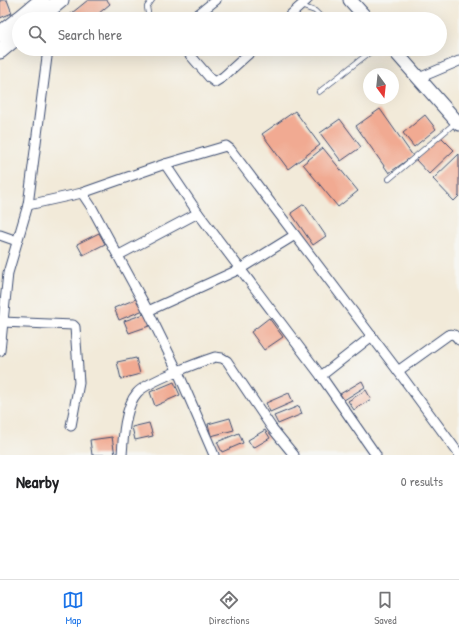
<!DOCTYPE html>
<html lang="en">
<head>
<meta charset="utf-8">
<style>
	:root { --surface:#fff; --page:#f2f2f2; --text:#202124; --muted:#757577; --line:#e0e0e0; --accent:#1a73e8 }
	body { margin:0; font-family:"Patrick Hand",sans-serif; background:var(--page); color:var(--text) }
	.compass { position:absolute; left:363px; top:68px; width:36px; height:36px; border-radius:50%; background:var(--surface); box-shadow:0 4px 16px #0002; rotate:165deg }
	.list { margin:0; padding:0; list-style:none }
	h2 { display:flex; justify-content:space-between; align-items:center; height:52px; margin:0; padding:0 16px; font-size:17px }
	h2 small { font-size:13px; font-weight:400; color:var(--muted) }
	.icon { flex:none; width:22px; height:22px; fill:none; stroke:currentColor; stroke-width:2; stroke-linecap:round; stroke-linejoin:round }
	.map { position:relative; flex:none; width:459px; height:455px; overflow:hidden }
	.search { position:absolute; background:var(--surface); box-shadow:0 4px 16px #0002; left:12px; right:12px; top:12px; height:44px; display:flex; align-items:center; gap:10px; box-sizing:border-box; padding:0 14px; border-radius:22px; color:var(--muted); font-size:15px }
	.sheet { height:124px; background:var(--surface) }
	nav { display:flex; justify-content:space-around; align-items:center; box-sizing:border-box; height:56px; border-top:1px solid var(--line); background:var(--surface); font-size:11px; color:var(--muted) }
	nav a { display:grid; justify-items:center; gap:2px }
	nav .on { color:var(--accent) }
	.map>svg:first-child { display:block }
	.building { fill:#f1aa92 }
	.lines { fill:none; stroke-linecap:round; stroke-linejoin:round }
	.lane-casing { stroke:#3b4b70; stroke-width:6 }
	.street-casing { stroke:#3b4b70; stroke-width:11 }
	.secondary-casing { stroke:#3b4b70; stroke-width:15 }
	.primary-casing { stroke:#3b4b70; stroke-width:17 }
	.lane { stroke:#fff; stroke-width:4.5 }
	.street { stroke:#fff; stroke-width:9 }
	.secondary { stroke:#fff; stroke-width:13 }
	.primary { stroke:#fff; stroke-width:15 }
</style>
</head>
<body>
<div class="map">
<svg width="459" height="455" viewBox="0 0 459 455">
	<rect width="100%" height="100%" fill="#f6f6f2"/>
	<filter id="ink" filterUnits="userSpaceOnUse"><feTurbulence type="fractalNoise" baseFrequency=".025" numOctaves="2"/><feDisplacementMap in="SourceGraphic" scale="8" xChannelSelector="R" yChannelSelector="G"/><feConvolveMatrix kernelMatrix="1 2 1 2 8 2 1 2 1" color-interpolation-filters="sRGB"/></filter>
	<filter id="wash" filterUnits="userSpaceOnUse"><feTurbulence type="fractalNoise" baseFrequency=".012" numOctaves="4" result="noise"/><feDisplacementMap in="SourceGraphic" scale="16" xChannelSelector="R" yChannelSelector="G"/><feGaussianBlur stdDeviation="0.9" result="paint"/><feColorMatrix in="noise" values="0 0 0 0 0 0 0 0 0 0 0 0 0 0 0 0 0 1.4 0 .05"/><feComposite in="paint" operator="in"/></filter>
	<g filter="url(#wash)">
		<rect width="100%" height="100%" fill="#f2ead9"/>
		<g id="blocks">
			<g class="building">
				<polygon points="0,0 7,0 12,13 0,18"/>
				<polygon points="88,0 107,0 110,4 92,19 68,19 67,17"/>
				<polygon points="380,109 413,156 389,173 356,126"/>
				<polygon points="295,111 320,145 288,169 262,134"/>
				<polygon points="425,115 436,129 414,147 403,133"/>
				<polygon points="340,119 361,147 341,161 320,133"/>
				<polygon points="440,136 454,150 429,174 416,160"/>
				<polygon points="323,148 358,191 338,207 303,164"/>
				<polygon points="459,154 459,196 454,201 433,179"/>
				<polygon points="304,204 326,236 313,245 291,213"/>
				<polygon points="99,233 105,244 83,255 77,244"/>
				<polygon points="141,297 146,309 119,320 114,308"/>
				<polygon points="147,313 152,325 129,333 124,321"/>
				<polygon points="269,318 283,337 264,350 251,332"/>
				<polygon points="136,358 140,374 121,379 117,362"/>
				<polygon points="362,381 365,387 344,400 340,394"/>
				<polygon points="174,382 180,395 155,406 150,392"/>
				<polygon points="366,390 371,399 354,410 348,401"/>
				<polygon points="289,393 293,402 270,412 266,403"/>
				<polygon points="299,406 302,414 278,424 274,416"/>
				<polygon points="230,418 234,430 211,436 208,424"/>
				<polygon points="149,423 153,436 135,440 132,427"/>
				<polygon points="265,430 270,438 253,448 248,440"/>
				<polygon points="239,433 243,443 222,452 217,442"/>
				<polygon points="112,437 115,455 92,455 90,440"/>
			</g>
		</g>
	</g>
	<g filter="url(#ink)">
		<use href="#blocks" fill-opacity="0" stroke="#3b4b70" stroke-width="1"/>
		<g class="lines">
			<defs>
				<g id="lane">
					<polyline points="301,6 315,11 323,19"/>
					<polyline points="149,19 147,7 152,0"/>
					<polyline points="319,92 374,49"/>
					<polyline points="389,179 455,123"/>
				</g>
				<g id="street">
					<polyline points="192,19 216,0"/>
					<polyline points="286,19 307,0"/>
					<polyline points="185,49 210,78 215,82 223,77 254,49"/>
					<polyline points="419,78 459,61"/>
					<polyline points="165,164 198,213 321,376 376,455"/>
					<polyline points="82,193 92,208 148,311 178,372 214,455"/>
					<polyline points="28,205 82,193 165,164 226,146 230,149 398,371 459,454"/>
					<polyline points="0,235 17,241"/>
					<polyline points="119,255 198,213"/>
					<polyline points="148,311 240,269 295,235"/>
					<polyline points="2,322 73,325 75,327 79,383 71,426"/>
					<polyline points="0,351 8,273 28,205 48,49"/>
					<path d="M398 371 448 335C454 333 456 336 459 340"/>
					<polyline points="321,376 372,336"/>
					<path d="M122 455C123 438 125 406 137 393 146 382 200 362 215 357L222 358 227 361 272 428 294 455"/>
				</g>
				<g id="secondary">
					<polyline points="350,0 367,19"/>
					<polyline points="393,49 459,124"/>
				</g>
				<g id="primary">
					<polyline points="19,19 42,0"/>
					<polyline points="38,19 61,0"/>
					<polyline points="0,34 19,19"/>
					<polyline points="0,51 19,35"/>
				</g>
			</defs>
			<use href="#lane" class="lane-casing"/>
			<use href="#street" class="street-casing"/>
			<use href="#secondary" class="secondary-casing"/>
			<use href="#primary" class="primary-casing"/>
			<use href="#lane" class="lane"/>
			<use href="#street" class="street"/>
			<use href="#secondary" class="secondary"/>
			<use href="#primary" class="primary"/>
		</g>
	</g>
</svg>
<svg class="compass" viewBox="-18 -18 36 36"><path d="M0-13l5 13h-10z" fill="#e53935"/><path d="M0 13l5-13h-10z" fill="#757577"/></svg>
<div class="search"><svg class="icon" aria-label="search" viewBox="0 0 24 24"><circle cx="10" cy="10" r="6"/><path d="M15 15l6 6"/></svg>Search here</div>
</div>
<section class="sheet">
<h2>Nearby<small>0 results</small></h2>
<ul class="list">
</ul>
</section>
<nav>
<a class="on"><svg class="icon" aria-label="map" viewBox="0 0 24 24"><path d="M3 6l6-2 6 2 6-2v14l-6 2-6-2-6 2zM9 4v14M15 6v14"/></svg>Map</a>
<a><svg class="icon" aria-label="directions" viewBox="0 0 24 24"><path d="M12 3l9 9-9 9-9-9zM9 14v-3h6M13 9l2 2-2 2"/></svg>Directions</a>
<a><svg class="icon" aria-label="saved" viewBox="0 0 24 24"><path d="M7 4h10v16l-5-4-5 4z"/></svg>Saved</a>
</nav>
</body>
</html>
